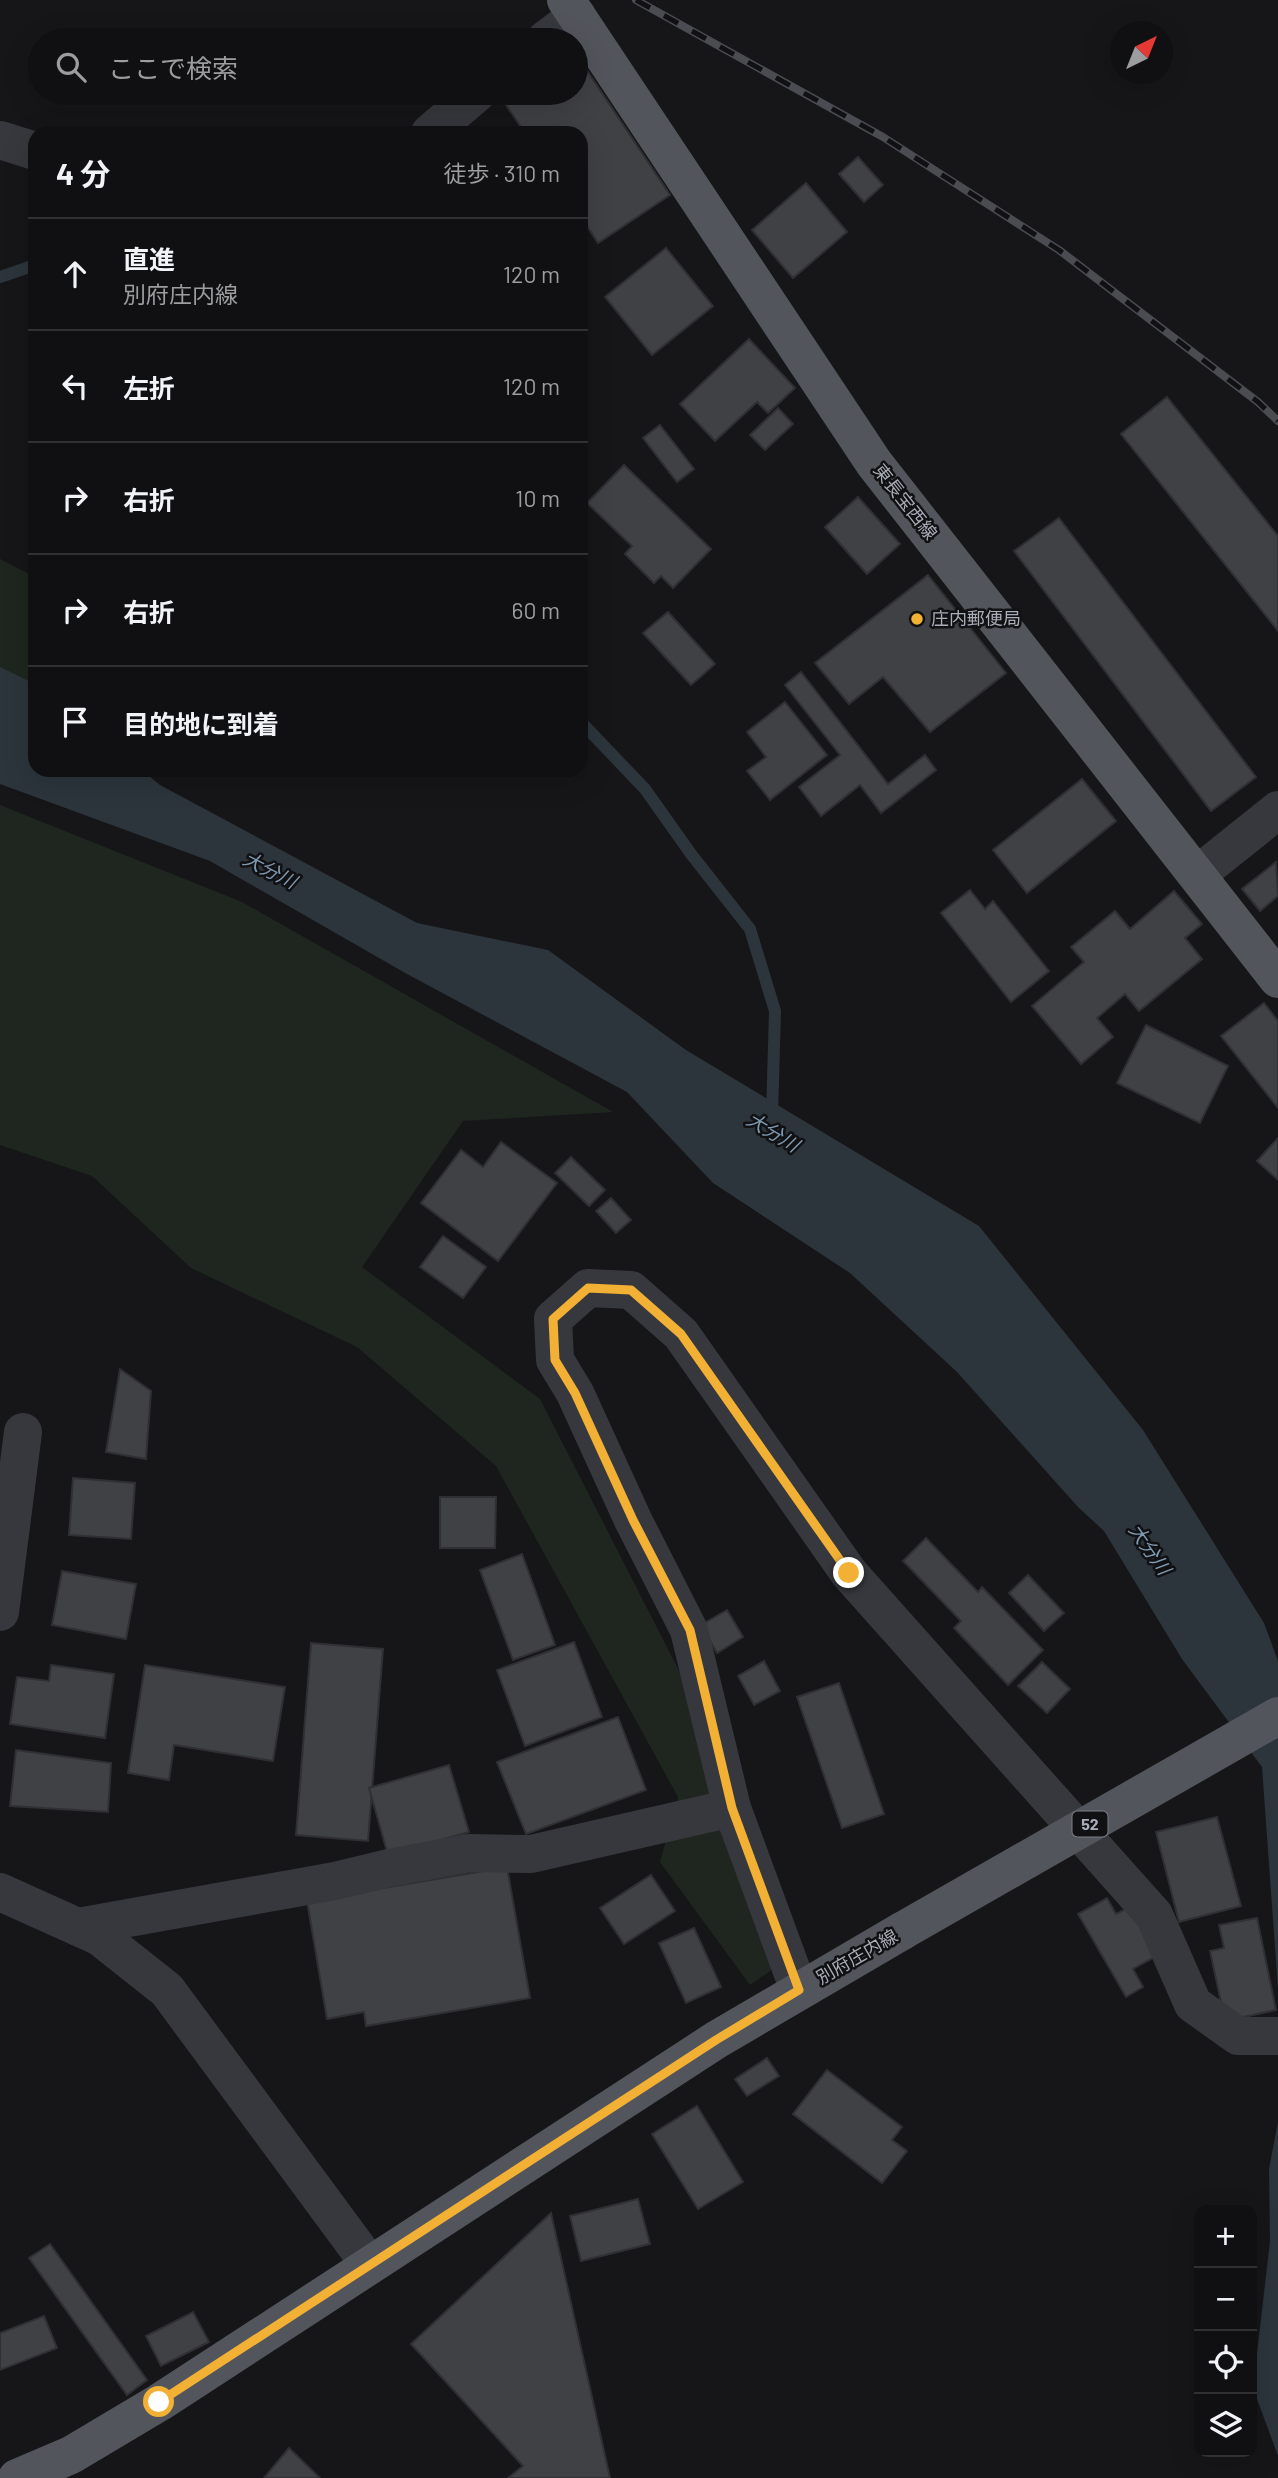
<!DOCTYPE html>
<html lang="ja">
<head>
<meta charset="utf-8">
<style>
	:root { --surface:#101012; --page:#19191b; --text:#f1f3f6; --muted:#9c9d9f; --line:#303032 }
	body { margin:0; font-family:Barlow,"Noto Sans JP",sans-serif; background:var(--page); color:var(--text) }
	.controls { position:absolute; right:21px; bottom:21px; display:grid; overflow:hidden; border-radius:14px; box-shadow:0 7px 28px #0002 }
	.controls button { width:63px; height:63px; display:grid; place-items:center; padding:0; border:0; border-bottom:2px solid var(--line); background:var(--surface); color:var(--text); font:35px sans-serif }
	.compass { position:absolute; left:1110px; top:21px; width:63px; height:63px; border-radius:50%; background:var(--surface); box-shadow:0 7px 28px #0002; rotate:43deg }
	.stop { position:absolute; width:21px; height:21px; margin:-16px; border:5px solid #f2b134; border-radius:50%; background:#fff }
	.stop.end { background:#f2b134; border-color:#fff; box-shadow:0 2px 7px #0008 }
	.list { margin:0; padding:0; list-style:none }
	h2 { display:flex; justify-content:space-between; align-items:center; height:91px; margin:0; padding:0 28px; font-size:30px }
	h2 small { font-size:23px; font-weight:400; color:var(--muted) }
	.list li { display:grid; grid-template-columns:46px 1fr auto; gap:21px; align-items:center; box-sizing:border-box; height:112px; padding:0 28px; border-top:2px solid var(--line) }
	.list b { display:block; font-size:26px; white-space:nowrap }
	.list p { margin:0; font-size:23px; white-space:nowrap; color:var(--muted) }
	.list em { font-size:23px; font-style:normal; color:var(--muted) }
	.icon { flex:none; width:38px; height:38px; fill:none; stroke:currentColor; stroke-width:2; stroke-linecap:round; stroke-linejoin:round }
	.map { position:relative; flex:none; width:1278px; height:2478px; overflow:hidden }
	.search { position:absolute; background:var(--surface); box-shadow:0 7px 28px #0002; left:28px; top:28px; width:560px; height:77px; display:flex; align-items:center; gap:18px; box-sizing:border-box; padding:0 24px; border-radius:38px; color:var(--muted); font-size:26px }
	.panel { position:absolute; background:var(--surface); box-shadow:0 7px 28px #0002; left:28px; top:126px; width:560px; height:651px; border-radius:21px }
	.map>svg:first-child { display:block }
	.green { fill:#1e261f }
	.water { fill:#2c353c }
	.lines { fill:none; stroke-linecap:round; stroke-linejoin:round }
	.stream { stroke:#2c353c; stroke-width:12 }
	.building { fill:#404145; stroke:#303034; stroke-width:2 }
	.minor { stroke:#37383d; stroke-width:38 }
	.major { stroke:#53555c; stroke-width:38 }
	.rail-casing { stroke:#4a4c52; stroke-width:8 }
	.rail { stroke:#111113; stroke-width:5; stroke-dasharray:16; stroke-linecap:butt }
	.major-bridge { stroke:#53555c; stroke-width:38 }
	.route { stroke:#f2b134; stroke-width:9 }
	.poi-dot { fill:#f2b134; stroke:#111113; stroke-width:2.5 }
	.labels { text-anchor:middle; stroke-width:5; stroke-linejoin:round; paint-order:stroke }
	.shield { fill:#111113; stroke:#7b7e86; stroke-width:2 }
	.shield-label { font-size:16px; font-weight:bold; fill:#a8adb8 }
	.street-label { font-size:18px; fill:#a8adb8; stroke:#111113 }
	.poi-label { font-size:18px; fill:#a8adb8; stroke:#111113; text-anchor:start }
	.water-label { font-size:19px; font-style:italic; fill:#7f9bb3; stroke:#111113 }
</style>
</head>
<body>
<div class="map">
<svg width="1278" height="2478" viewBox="0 0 1278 2478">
	<rect width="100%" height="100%" fill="#161618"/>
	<g class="green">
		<polygon points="0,559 35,577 35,687 0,671"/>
		<polygon points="0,805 242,902 613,1112 463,1121 362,1267 540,1399 738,1786 779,1965 750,1985 660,1862 678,1797 496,1466 357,1347 191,1268 92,1176 0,1145"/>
	</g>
	<g class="water">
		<polygon points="0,667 35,684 35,770 142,770 160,785 417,923 548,950 686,1050 979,1226 1143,1430 1264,1623 1278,1661 1278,1989 1262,1767 1182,1659 1104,1531 1078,1507 957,1372 850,1273 713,1183 627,1092 407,974 210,861 0,784"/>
		<polygon points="1278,2122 1278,2456 1253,2388 1270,2241 1269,2169"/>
	</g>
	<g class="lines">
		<g class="stream">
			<polyline points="0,277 35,265"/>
			<polyline points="581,722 645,789 691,854 750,929 775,1011 772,1116"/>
		</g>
	</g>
	<g class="building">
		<polygon points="578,57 670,195 598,243 581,217 581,133 525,133 506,105 524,93 576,93 576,58"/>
		<polygon points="858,157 883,185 864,202 839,174"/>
		<polygon points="806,183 847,232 793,278 752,230"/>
		<polygon points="666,248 713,306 652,355 605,297"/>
		<polygon points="749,339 795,388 768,413 757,402 715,441 680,404"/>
		<polygon points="1167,397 1278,536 1278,631 1121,434"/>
		<polygon points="778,408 793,424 765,450 750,435"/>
		<polygon points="660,425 694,469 677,482 643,438"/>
		<polygon points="624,465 711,549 673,588 661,576 654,583 625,554 632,546 587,503"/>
		<polygon points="858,497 900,544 867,574 825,527"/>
		<polygon points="1059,518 1256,777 1211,811 1014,551"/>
		<polygon points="928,575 1006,673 930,732 883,677 849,704 815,663"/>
		<polygon points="668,612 715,664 691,685 643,633"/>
		<polygon points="801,672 888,784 925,755 936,770 881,813 860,785 821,816 799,787 840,755 785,685"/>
		<polygon points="785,702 827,755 770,800 747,771 766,757 747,732"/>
		<polygon points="1082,779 1116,821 1027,893 993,850"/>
		<polygon points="1276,862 1278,896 1260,911 1242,889"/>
		<polygon points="970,890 985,909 993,901 1049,971 1011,1002 941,913"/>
		<polygon points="1174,891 1202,924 1185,938 1202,959 1139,1011 1125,994 1097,1018 1113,1037 1081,1064 1032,1006 1084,962 1071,947 1115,911 1130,929"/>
		<polygon points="1264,1003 1278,1021 1278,1108 1221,1036"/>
		<polygon points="1146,1025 1228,1066 1200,1123 1117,1083"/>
		<polygon points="1278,1138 1278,1180 1257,1161"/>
		<polygon points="501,1142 557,1183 498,1261 421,1203 461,1150 483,1167"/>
		<polygon points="571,1157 605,1190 589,1206 555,1173"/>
		<polygon points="611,1198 631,1220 616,1233 596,1211"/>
		<polygon points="443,1236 486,1267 463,1298 420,1267"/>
		<polygon points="120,1369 151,1391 146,1459 106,1452"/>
		<polygon points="73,1478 135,1483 131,1539 69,1535"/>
		<polygon points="440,1497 496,1497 495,1548 440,1548"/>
		<polygon points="926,1538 978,1592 982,1587 1043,1650 1008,1685 954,1628 961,1621 903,1561"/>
		<polygon points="522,1554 555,1645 513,1660 480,1570"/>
		<polygon points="62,1571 136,1584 126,1639 52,1625"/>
		<polygon points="1028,1575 1064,1613 1044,1631 1009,1593"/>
		<polygon points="727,1610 743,1637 717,1653 701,1625"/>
		<polygon points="574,1642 602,1717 525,1746 497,1670"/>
		<polygon points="311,1643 383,1649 368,1841 296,1835"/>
		<polygon points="764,1661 780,1691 754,1705 738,1676"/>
		<polygon points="1042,1662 1070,1689 1047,1713 1018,1686"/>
		<polygon points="51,1665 114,1674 105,1738 10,1724 17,1677 49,1681"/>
		<polygon points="145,1665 285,1687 273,1761 174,1745 169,1780 128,1773"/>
		<polygon points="839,1683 884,1814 842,1828 797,1697"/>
		<polygon points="618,1717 646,1790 526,1834 497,1762"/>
		<polygon points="16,1750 111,1763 108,1812 10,1806"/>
		<polygon points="449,1765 469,1832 388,1855 369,1788"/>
		<polygon points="1217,1817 1241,1906 1179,1922 1156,1832"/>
		<polygon points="507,1867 530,1998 366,2026 364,2012 327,2019 307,1901"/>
		<polygon points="651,1875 675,1911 624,1944 600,1908"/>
		<polygon points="1107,1898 1116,1914 1130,1907 1158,1955 1133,1969 1143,1987 1126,1997 1078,1914"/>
		<polygon points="1257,1918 1276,2010 1225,2021 1210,1951 1224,1948 1219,1925"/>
		<polygon points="694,1928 721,1987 686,2003 659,1943"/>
		<polygon points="767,2058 779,2076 747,2096 735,2079"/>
		<polygon points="827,2070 902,2127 892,2140 907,2151 882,2183 793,2114"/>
		<polygon points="697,2106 743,2182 698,2209 652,2134"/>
		<polygon points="638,2199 650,2244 581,2261 570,2216"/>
		<polygon points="551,2213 610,2478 508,2478 523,2466 411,2344"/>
		<polygon points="50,2244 147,2380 127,2395 29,2258"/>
		<polygon points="193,2312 209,2342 161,2366 146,2336"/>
		<polygon points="44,2316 57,2348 0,2370 0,2333"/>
		<polygon points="289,2448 320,2478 264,2478"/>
	</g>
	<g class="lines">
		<g class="minor">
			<polyline points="545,40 577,16"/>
			<polyline points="430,133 477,93"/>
			<polyline points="0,140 35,151"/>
			<polyline points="1198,874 1278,810"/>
			<polyline points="0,1612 23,1432"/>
			<polyline points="0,1892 100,1937 167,1990 370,2265"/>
			<polyline points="78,1927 335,1881 389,1868 469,1853 531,1854 732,1808"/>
			<polyline points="799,1990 732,1808 689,1630 633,1520 575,1393 555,1360 553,1319 588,1288 631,1290 681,1334 849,1573 1154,1915 1193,2004 1238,2036 1278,2036"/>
		</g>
		<g class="major">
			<polyline points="566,0 874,463 1278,979"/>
			<polyline points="17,2478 71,2455 160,2402 716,2040 902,1931"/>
		</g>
		<defs>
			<polyline id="rail" points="636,0 883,137 1059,250 1258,402 1278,421"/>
		</defs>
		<use href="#rail" class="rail-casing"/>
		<use href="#rail" class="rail"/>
		<polyline class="major-bridge" points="902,1931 1278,1716"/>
	</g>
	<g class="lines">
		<polyline class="route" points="159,2402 716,2040 799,1990 732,1808 690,1630 633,1520 575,1393 555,1360 553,1319 588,1288 631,1290 681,1334 849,1573"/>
	</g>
	<circle class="poi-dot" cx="917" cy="619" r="7"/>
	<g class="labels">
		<rect class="shield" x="1072.5" y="1811.5" width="35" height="25" rx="5"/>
		<g class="shield-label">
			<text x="1090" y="1830">52</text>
		</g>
		<g class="street-label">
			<text transform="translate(905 502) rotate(52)" y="6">東長宝西線</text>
			<text transform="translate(857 1957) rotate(-30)" y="6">別府庄内線</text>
		</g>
		<g class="poi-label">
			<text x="931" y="625">庄内郵便局</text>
		</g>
		<g class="water-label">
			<text transform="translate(270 870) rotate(27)" y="7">大分川</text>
			<text transform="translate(773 1132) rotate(31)" y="7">大分川</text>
			<text transform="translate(1150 1549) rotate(55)" y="7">大分川</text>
		</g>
	</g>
</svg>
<div class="controls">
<button>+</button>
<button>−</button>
<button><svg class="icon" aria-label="locate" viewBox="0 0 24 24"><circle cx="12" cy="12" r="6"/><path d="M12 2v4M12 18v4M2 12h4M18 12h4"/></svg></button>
<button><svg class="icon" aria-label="layers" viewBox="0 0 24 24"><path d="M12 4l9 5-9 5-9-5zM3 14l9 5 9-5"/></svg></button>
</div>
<svg class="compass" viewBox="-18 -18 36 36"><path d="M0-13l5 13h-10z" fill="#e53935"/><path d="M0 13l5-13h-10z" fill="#9c9d9f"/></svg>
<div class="stop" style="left:159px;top:2402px"></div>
<div class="stop end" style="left:849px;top:1573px"></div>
<div class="search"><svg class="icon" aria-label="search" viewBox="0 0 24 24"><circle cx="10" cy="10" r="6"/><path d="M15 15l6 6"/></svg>ここで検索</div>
<section class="panel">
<h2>4 分<small>徒歩 · 310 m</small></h2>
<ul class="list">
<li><svg class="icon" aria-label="ahead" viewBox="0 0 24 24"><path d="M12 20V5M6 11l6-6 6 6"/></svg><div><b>直進</b><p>別府庄内線</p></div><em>120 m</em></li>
<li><svg class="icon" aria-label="left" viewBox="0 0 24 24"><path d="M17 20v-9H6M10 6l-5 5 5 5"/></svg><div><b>左折</b></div><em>120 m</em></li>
<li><svg class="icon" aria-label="right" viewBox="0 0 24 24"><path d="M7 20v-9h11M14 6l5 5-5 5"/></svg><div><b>右折</b></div><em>10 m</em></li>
<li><svg class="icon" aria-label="right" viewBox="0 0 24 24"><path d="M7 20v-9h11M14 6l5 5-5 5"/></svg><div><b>右折</b></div><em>60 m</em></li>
<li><svg class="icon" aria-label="arrive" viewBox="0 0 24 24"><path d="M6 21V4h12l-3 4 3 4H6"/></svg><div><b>目的地に到着</b></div></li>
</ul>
</section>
</div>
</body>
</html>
